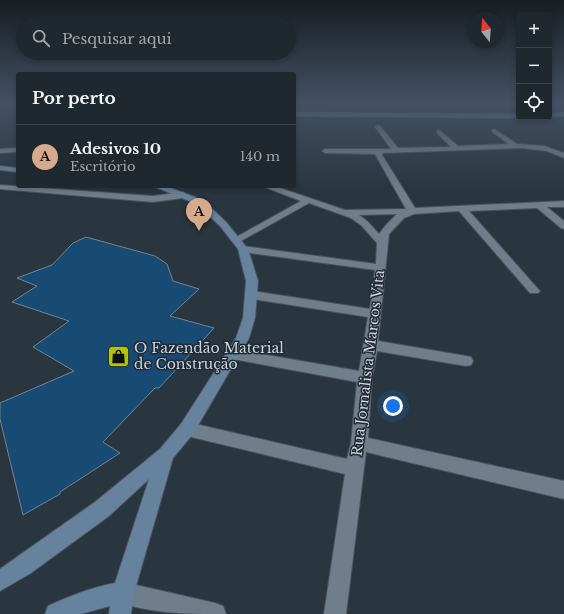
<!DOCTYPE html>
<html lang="pt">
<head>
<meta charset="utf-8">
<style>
	:root { --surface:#1f282f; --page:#273037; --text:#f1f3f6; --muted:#a1a6aa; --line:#3c444b; --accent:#d6ab8b }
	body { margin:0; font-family:"Libre Baskerville",serif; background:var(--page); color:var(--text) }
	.controls { position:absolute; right:12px; top:12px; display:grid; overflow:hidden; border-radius:4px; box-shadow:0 2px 6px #0003 }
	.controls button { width:36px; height:36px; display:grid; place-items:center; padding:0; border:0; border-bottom:1px solid var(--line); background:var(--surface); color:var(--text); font:20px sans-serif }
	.compass { position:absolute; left:468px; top:12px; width:36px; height:36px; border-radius:50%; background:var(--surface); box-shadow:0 2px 6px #0003; rotate:343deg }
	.you { position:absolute; left:393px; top:406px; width:14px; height:14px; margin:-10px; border:3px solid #fff; border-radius:50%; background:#1a73e8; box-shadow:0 0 0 6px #1a73e833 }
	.badge { display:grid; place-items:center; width:26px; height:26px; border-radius:50%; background:var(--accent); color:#111; font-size:13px; font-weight:700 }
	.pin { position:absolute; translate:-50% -33px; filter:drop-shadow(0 1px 2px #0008) }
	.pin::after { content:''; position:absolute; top:21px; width:14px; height:12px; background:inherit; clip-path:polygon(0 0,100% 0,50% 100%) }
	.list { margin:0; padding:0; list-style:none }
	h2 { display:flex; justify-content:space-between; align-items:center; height:52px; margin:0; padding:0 16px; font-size:17px }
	h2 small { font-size:13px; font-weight:400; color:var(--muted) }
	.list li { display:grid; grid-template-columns:26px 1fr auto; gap:12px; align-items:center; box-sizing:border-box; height:64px; padding:0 16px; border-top:1px solid var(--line) }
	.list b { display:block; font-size:15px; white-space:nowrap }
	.list p { margin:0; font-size:13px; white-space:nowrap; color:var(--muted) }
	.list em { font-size:13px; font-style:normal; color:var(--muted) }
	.icon { flex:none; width:22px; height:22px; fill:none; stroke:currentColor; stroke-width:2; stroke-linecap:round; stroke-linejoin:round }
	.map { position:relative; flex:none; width:564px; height:614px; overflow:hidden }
	.search { position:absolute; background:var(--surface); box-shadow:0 2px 6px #0003; left:16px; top:16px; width:280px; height:44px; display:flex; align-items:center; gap:10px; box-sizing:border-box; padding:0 14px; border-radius:22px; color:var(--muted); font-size:15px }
	.panel { position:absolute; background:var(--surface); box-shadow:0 2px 6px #0003; left:16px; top:72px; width:280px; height:116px; border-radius:4px }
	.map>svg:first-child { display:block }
	.green { fill:#444b1d }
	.building { fill:#174b74; stroke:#768390 }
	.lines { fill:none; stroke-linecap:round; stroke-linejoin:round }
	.street-casing { stroke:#49535c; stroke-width:2 }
	.secondary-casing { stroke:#49535c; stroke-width:2 }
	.street { fill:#707d8a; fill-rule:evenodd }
	.secondary { fill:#66829c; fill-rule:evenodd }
	.labels { text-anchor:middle; stroke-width:3; stroke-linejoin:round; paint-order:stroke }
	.poi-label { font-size:14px; fill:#ccd3da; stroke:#1f2a35; text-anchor:start }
	.street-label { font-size:14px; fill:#ccd3da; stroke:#1f2a35 }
</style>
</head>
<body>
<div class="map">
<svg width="564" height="614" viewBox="0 0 564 614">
	<rect width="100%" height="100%" fill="#29353f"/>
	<polygon class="green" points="294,103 519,103 519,109 360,110 323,112 294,110"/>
	<polygon class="building" points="86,237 155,256 167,264 173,281 199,289 170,316 214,328 159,388 155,388 103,442 120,453 60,492 60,494 23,515 0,419 0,403 74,371 33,347 69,321 12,302 37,286 17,278 52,265 73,243"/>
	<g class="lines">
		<defs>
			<g id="street">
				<path d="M378 125 380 126 398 148 451 147 437 133V131L439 130 458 146 509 144 492 132V130L494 129 517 144 544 146 564 153V158L547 151 522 148 383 153 382 155 415 208 564 201V207H547L564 221V229L561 228 537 208 469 211 538 289 540 291 538 293H530L459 211 414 214 404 218 389 234 378 341 466 356 471 357 473 361 471 365 466 366 377 351 372 378 368 438 564 481V499L366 452 346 614H324L345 474 187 436 181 434 179 429 181 424 187 422 347 459 351 443 357 382 233 359 228 357 226 354 228 351 233 349 359 371 368 317 252 299 248 298 246 295 248 292 252 291 370 309 375 270 243 252 238 249 243 246 376 264 377 243 362 226 351 218 309 203 239 242H233L231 240 301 201 262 186H274L345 210 406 209 375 154 325 153 322 151 325 149H391L375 127ZM397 214 386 225 379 234 368 222 359 215Z"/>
				<polygon points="18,148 18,152 0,153 0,149"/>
				<polygon points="0,185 153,196 183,192 187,195 183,198 153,202 0,189"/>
				<path d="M123 582 215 603 223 606 226 614C188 614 152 614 115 601L112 593 115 585Z"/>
			</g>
			<g id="secondary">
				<polygon points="294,112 519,114 519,117 521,117 519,118 294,116"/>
				<polygon points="564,112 564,116 549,117 549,113"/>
				<polygon points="0,166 18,168 18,172 0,170"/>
				<path d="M153 186H165L195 197 207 204 226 222 248 249 258 281 255 318 249 338 193 434 173 458 134 593 131 614H109L110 606 81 614H45L48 606C70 596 92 587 115 583L149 479 109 516 31 573 0 591V569L95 502 160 449 181 424 236 338 243 318 246 281 238 249 220 226 201 208 189 201Z"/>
			</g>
		</defs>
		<use href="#street" class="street-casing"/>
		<use href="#secondary" class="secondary-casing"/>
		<use href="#street" class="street"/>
		<use href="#secondary" class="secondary"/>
	</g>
	<linearGradient id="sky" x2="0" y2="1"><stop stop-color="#171d23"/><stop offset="0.54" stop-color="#435163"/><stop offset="1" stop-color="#435163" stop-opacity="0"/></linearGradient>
	<rect width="564" height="189" fill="url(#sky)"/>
	<defs>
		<symbol id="shop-square" viewBox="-11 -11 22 22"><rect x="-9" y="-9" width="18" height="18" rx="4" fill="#b0c501" stroke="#1f2a35"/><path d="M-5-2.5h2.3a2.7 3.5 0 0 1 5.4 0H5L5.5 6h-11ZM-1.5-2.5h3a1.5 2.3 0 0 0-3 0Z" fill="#111"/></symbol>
	</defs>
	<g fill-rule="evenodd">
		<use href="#shop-square" x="106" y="344" width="25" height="25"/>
	</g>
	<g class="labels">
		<g class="poi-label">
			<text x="134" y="353">O Fazendão Material<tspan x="134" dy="16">de Construção</tspan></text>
		</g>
		<g class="street-label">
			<text transform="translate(368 363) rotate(-83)" y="5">Rua Jornalista Marcos Vita</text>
		</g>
	</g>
</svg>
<div class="controls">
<button>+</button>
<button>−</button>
<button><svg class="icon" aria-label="locate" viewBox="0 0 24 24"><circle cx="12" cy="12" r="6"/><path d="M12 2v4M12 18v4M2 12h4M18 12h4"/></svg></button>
</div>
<svg class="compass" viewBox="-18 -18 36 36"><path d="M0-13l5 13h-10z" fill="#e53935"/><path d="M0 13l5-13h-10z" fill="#a1a6aa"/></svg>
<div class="you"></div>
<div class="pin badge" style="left:199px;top:231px">A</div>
<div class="search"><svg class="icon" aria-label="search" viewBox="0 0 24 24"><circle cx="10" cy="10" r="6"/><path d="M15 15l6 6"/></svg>Pesquisar aqui</div>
<section class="panel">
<h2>Por perto<small></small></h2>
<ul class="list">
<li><span class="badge">A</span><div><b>Adesivos 10</b><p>Escritório</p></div><em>140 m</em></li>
</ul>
</section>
</div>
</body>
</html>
